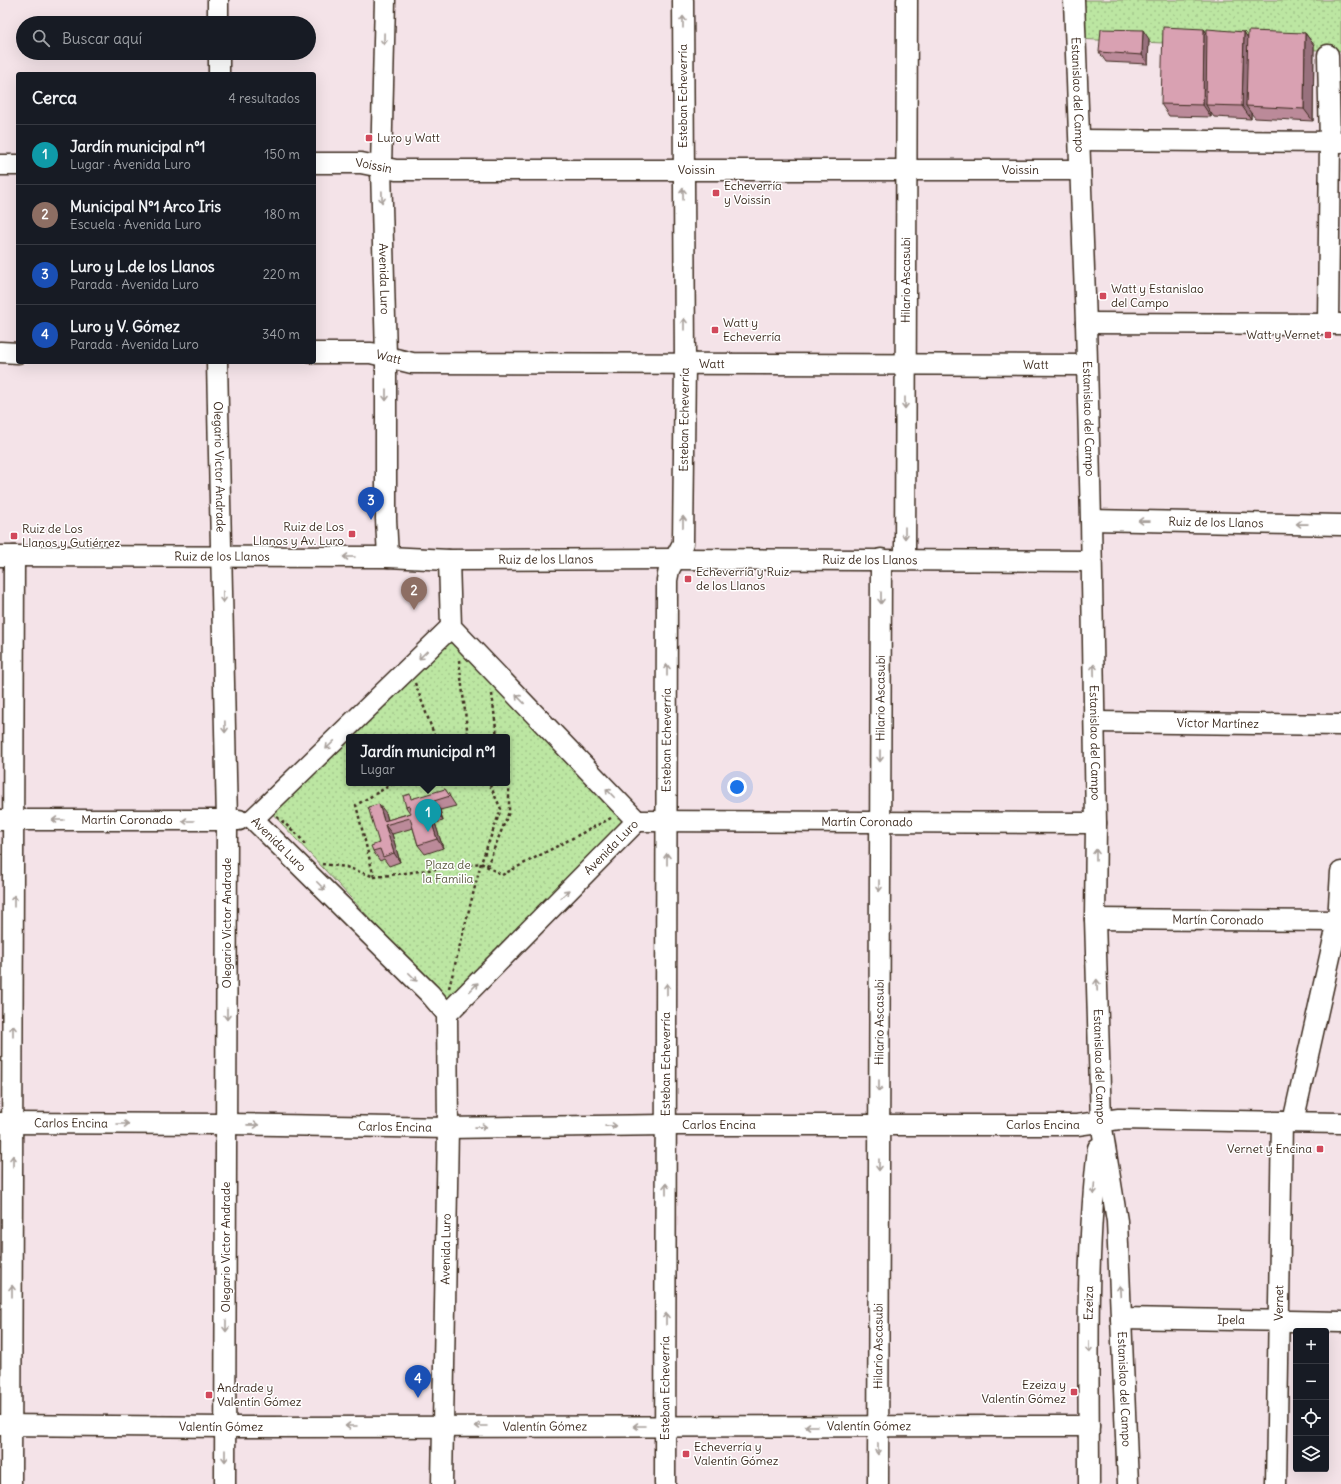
<!DOCTYPE html>
<html lang="es">
<head>
<meta charset="utf-8">
<style>
	:root { --surface:#171b24; --page:#242831; --text:#f1f3f6; --muted:#9ea1a6; --line:#363941; --accent:#b45309 }
	body { margin:0; font-family:Delius,sans-serif; background:var(--page); color:var(--text) }
	.controls { position:absolute; right:12px; bottom:12px; display:grid; overflow:hidden; border-radius:4px; box-shadow:0 4px 16px #0002 }
	.controls button { width:36px; height:36px; display:grid; place-items:center; padding:0; border:0; border-bottom:1px solid var(--line); background:var(--surface); color:var(--text); font:20px sans-serif }
	.you { position:absolute; left:737px; top:787px; width:14px; height:14px; margin:-10px; border:3px solid #fff; border-radius:50%; background:#1a73e8; box-shadow:0 0 0 6px #1a73e833 }
	.badge { display:grid; place-items:center; width:26px; height:26px; border-radius:50%; background:var(--accent); color:#fff; font-size:13px; font-weight:700 }
	.pin { position:absolute; translate:-50% -33px; filter:drop-shadow(0 1px 2px #0008) }
	.pin::after { content:''; position:absolute; top:21px; width:14px; height:12px; background:inherit; clip-path:polygon(0 0,100% 0,50% 100%) }
	.popup { position:absolute; left:346px; top:734px; width:164px; height:52px; box-sizing:border-box; display:grid; place-content:center; border-radius:4px; background:var(--surface); filter:drop-shadow(0 1px 3px #0005); font-size:13px; white-space:nowrap; color:var(--muted) }
	.popup b { font-size:15px; color:var(--text) }
	.popup::after { content:''; position:absolute; left:50%; top:100%; margin-left:-8px; border:8px solid transparent; border-top-color:var(--surface) }
	.list { margin:0; padding:0; list-style:none }
	h2 { display:flex; justify-content:space-between; align-items:center; height:52px; margin:0; padding:0 16px; font-size:17px }
	h2 small { font-size:13px; font-weight:400; color:var(--muted) }
	.list li { display:grid; grid-template-columns:26px 1fr auto; gap:12px; align-items:center; box-sizing:border-box; height:60px; padding:0 16px; border-top:1px solid var(--line) }
	.list b { display:block; font-size:15px; white-space:nowrap }
	.list p { margin:0; font-size:13px; white-space:nowrap; color:var(--muted) }
	.list em { font-size:13px; font-style:normal; color:var(--muted) }
	.icon { flex:none; width:22px; height:22px; fill:none; stroke:currentColor; stroke-width:2; stroke-linecap:round; stroke-linejoin:round }
	.map { position:relative; flex:none; width:1341px; height:1484px; overflow:hidden }
	.search { position:absolute; background:var(--surface); box-shadow:0 4px 16px #0002; left:16px; top:16px; width:300px; height:44px; display:flex; align-items:center; gap:10px; box-sizing:border-box; padding:0 14px; border-radius:22px; color:var(--muted); font-size:15px }
	.panel { position:absolute; background:var(--surface); box-shadow:0 4px 16px #0002; left:16px; top:72px; width:300px; height:292px; border-radius:4px }
	.map>svg:first-child { display:block }
	.park { fill:url(#park-dots); stroke:#7c8860; fill-rule:evenodd }
	.lines { fill:none; stroke-linecap:round; stroke-linejoin:round }
	.minor-casing { stroke:#3b2a1e; stroke-width:23 }
	.path { stroke:#3b2a1e; stroke-width:2.5; stroke-dasharray:3 3; stroke-linecap:butt }
	.minor { stroke:#fff; stroke-width:20 }
	.wall { fill:#bb8a99; stroke:#3b2a1e }
	.shaded-wall { fill:#98717d; stroke:#3b2a1e }
	.building { fill:#d9a1b2; stroke:#3b2a1e }
	.oneway { stroke:#a79f9a }
	.poi-dot { fill:#d1495b; stroke:#fff; stroke-width:1.5 }
	.labels { text-anchor:middle; stroke-width:3; stroke-linejoin:round; paint-order:stroke }
	.street-label { font-size:12px; fill:#3b2a1e; stroke:#fff }
	.poi-label { font-size:12px; fill:#3b2a1e; stroke:#fff; text-anchor:start }
	.park-label { font-size:12px; fill:#5b593f; stroke:#fff }
</style>
</head>
<body>
<div class="map">
<svg width="1341" height="1484" viewBox="0 0 1341 1484">
	<defs>
		<pattern id="park-dots" width="8" height="8" patternUnits="userSpaceOnUse"><rect width="8" height="8" fill="#bce6a2"/><path d="M2 2h.1M6 6h.1" fill="none" stroke="#a2c58b" stroke-width="1.8" stroke-linecap="round"/></pattern>
	</defs>
	<rect width="100%" height="100%" fill="#f4e3e8"/>
	<filter id="ink" filterUnits="userSpaceOnUse"><feTurbulence type="fractalNoise" baseFrequency=".025" numOctaves="2"/><feDisplacementMap in="SourceGraphic" scale="8" xChannelSelector="R" yChannelSelector="G"/><feConvolveMatrix kernelMatrix="1 2 1 2 8 2 1 2 1" color-interpolation-filters="sRGB"/></filter>
	<g filter="url(#ink)">
		<g class="park">
			<polygon points="1074,0 1341,0 1341,51 1075,39"/>
			<path d="M449 636 629 817 446 1000 269 810ZM349 737H507V783H349Z"/>
		</g>
		<g class="lines">
			<defs>
				<g id="minor">
					<polyline points="218,0 218,23"/>
					<path id="s1" d="M385 0 381 168 386 356V519L388 557"/>
					<path id="s2" d="M1074 0 1086 323 1091 520 1096 823 1095 919 1101 1122 1117 1221 1128 1484"/>
					<polyline points="219,53 219,74"/>
					<polyline points="1328,55 1330,142 1328,323"/>
					<polyline points="1080,140 1341,142"/>
					<path id="s3" d="M314 163H361L396 170H1080"/>
					<polyline points="0,165 18,165"/>
					<polyline points="1086,323 1340,324"/>
					<polyline points="0,352 18,353"/>
					<path id="s4" d="M314 353H371L412 363 1086 365"/>
					<path id="s5" d="M217 362 227 821 225 1484"/>
					<path id="s6" d="M1091 520 1341 525"/>
					<path id="s7" d="M0 556 388 557 449 560 675 559 1091 561"/>
					<path id="s8" d="M905 559 907 0"/>
					<polyline points="449,560 451,627 637,821"/>
					<path id="s9" d="M1095 722 1341 725"/>
					<path id="s10" d="M253 819 430 994 447 1014 448 1128 442 1484"/>
					<polyline points="253,819 451,627"/>
					<path id="s11" d="M0 820H239"/>
					<path id="s12" d="M637 821 1096 823"/>
					<path id="s13" d="M1095 919 1341 921"/>
					<path id="s14" d="M447 1014 637 821"/>
					<polyline points="1293,1122 1338,921 1341,872"/>
					<path id="s15" d="M0 1123 227 1124 448 1128 666 1125H1077L1119 1119 1341 1123"/>
					<path id="s16" d="M1121 1318 1341 1322"/>
					<path id="s17" d="M0 1425 225 1427 1089 1426"/>
					<polyline points="11,1484 14,556"/>
					<path id="s18" d="M665 1484 667 580 669 570 683 543 685 363 683 0"/>
					<path id="s19" d="M878 1484 881 559"/>
					<path id="s20" d="M1089 1484C1089 1372 1085 1259 1098 1148"/>
					<path id="s21" d="M1276 1484 1282 1122"/>
				</g>
			</defs>
			<use href="#minor" class="minor-casing"/>
			<g class="path">
				<polyline points="459,660 468,737"/>
				<polyline points="415,683 435,737"/>
				<polyline points="492,694 497,737"/>
				<polyline points="277,817 298,835 306,846"/>
				<polyline points="322,864 346,867 375,877 481,863 502,875 611,818"/>
				<polyline points="487,866 509,812 509,784 507,781"/>
				<polyline points="374,877 356,805 394,783"/>
				<polyline points="449,988 481,863 501,809 489,783"/>
			</g>
			<use href="#minor" class="minor"/>
		</g>
		<g class="wall">
			<polygon points="1204,29 1206,33 1244,32 1247,37 1305,33 1314,45 1313,121 1255,118 1251,113 1251,119 1214,117 1211,113 1211,117 1169,116 1161,104"/>
			<polygon points="1149,39 1148,64 1106,62 1099,52"/>
			<polygon points="445,789 456,806 440,810 443,821 435,823 443,848 425,854 418,845 413,828 392,834 400,862 389,866 384,859 380,861 373,851 379,843 386,813 388,820 410,813 406,807"/>
		</g>
		<g class="shaded-wall">
			<polygon points="1204,29 1213,41 1206,105 1211,113 1211,117 1203,105"/>
			<polygon points="1143,30 1149,39 1148,64 1142,55"/>
			<polygon points="1244,32 1252,44 1246,106 1251,113 1251,119 1242,106"/>
			<polygon points="1305,33 1314,45 1313,121 1304,109"/>
			<polygon points="434,801 440,810 443,821 437,811"/>
			<polygon points="379,804 386,813 389,824 384,821"/>
			<polygon points="429,814 435,823 443,848 437,839"/>
			<polygon points="385,825 392,834 400,862 394,853"/>
		</g>
		<g class="building">
			<polygon points="1163,27 1204,29 1203,105 1161,104"/>
			<polygon points="1101,29 1143,30 1142,55 1099,52"/>
			<polygon points="1207,29 1244,32 1242,106 1206,105"/>
			<polygon points="1248,31 1305,33 1304,109 1246,106"/>
			<polygon points="445,789 450,796 434,801 437,811 429,814 437,839 418,845 410,818 385,825 394,853 383,857 380,849 373,851 371,846 379,843 368,807 379,804 384,821 411,813 409,806 406,807 403,796 410,794 411,799"/>
		</g>
		<defs><path id="oneway-shaft" d="M-6 0H5M1.5-3L5.5 0L1.5 3" fill="none" stroke-width="1.6" stroke-linecap="round" stroke-linejoin="round"/></defs>
		<g class="oneway">
			<use href="#oneway-shaft" transform="translate(683 22) rotate(-90)"/>
			<use href="#oneway-shaft" transform="translate(384 39) rotate(91)"/>
			<use href="#oneway-shaft" transform="translate(683 194) rotate(-91)"/>
			<use href="#oneway-shaft" transform="translate(382 197) rotate(89)"/>
			<use href="#oneway-shaft" transform="translate(684 324) rotate(-90)"/>
			<use href="#oneway-shaft" transform="translate(386 395) rotate(90)"/>
			<use href="#oneway-shaft" transform="translate(905 403) rotate(90)"/>
			<use href="#oneway-shaft" transform="translate(1144 521) rotate(-179)"/>
			<use href="#oneway-shaft" transform="translate(683 522) rotate(-90)"/>
			<use href="#oneway-shaft" transform="translate(1302 524) rotate(-179)"/>
			<use href="#oneway-shaft" transform="translate(905 533) rotate(90)"/>
			<use href="#oneway-shaft" transform="translate(349 557) rotate(180)"/>
			<use href="#oneway-shaft" transform="translate(223 597) rotate(89)"/>
			<use href="#oneway-shaft" transform="translate(881 598) rotate(90)"/>
			<use href="#oneway-shaft" transform="translate(423 655) rotate(136)"/>
			<use href="#oneway-shaft" transform="translate(667 670) rotate(-90)"/>
			<use href="#oneway-shaft" transform="translate(1094 670) rotate(-91)"/>
			<use href="#oneway-shaft" transform="translate(520 699) rotate(-134)"/>
			<use href="#oneway-shaft" transform="translate(225 727) rotate(89)"/>
			<use href="#oneway-shaft" transform="translate(330 745) rotate(136)"/>
			<use href="#oneway-shaft" transform="translate(880 756) rotate(90)"/>
			<use href="#oneway-shaft" transform="translate(610 793) rotate(-134)"/>
			<use href="#oneway-shaft" transform="translate(58 820) rotate(-180)"/>
			<use href="#oneway-shaft" transform="translate(188 821) rotate(-180)"/>
			<use href="#oneway-shaft" transform="translate(1096 855) rotate(-90)"/>
			<use href="#oneway-shaft" transform="translate(667 859) rotate(-90)"/>
			<use href="#oneway-shaft" transform="translate(321 886) rotate(45)"/>
			<use href="#oneway-shaft" transform="translate(879 886) rotate(90)"/>
			<use href="#oneway-shaft" transform="translate(565 894) rotate(-46)"/>
			<use href="#oneway-shaft" transform="translate(14 901) rotate(-90)"/>
			<use href="#oneway-shaft" transform="translate(413 977) rotate(45)"/>
			<use href="#oneway-shaft" transform="translate(1097 985) rotate(-92)"/>
			<use href="#oneway-shaft" transform="translate(474 987) rotate(-46)"/>
			<use href="#oneway-shaft" transform="translate(667 989) rotate(-90)"/>
			<use href="#oneway-shaft" transform="translate(227 1014) rotate(90)"/>
			<use href="#oneway-shaft" transform="translate(13 1031) rotate(-90)"/>
			<use href="#oneway-shaft" transform="translate(879 1086) rotate(90)"/>
			<use href="#oneway-shaft" transform="translate(123 1124)"/>
			<use href="#oneway-shaft" transform="translate(253 1125) rotate(1)"/>
			<use href="#oneway-shaft" transform="translate(611 1126) rotate(-1)"/>
			<use href="#oneway-shaft" transform="translate(481 1127) rotate(-1)"/>
			<use href="#oneway-shaft" transform="translate(13 1161) rotate(-90)"/>
			<use href="#oneway-shaft" transform="translate(879 1165) rotate(90)"/>
			<use href="#oneway-shaft" transform="translate(666 1189) rotate(-90)"/>
			<use href="#oneway-shaft" transform="translate(1094 1189) rotate(94)"/>
			<use href="#oneway-shaft" transform="translate(12 1291) rotate(-90)"/>
			<use href="#oneway-shaft" transform="translate(1120 1291) rotate(-93)"/>
			<use href="#oneway-shaft" transform="translate(666 1319) rotate(-90)"/>
			<use href="#oneway-shaft" transform="translate(226 1326) rotate(90)"/>
			<use href="#oneway-shaft" transform="translate(1089 1347) rotate(91)"/>
			<use href="#oneway-shaft" transform="translate(351 1426) rotate(180)"/>
			<use href="#oneway-shaft" transform="translate(481 1426) rotate(180)"/>
			<use href="#oneway-shaft" transform="translate(639 1426) rotate(180)"/>
			<use href="#oneway-shaft" transform="translate(811 1426) rotate(-180)"/>
			<use href="#oneway-shaft" transform="translate(878 1449) rotate(90)"/>
			<use href="#oneway-shaft" transform="translate(225 1456) rotate(90)"/>
		</g>
	</g>
	<g class="poi-dot">
		<rect x="365" y="134" width="8" height="8" rx="2"/>
		<rect x="712" y="189" width="8" height="8" rx="2"/>
		<rect x="1099" y="292" width="8" height="8" rx="2"/>
		<rect x="711" y="326" width="8" height="8" rx="2"/>
		<rect x="1324" y="331" width="8" height="8" rx="2"/>
		<rect x="348" y="530" width="8" height="8" rx="2"/>
		<rect x="10" y="532" width="8" height="8" rx="2"/>
		<rect x="684" y="575" width="8" height="8" rx="2"/>
		<rect x="1316" y="1145" width="8" height="8" rx="2"/>
		<rect x="1070" y="1388" width="8" height="8" rx="2"/>
		<rect x="205" y="1391" width="8" height="8" rx="2"/>
		<rect x="682" y="1450" width="8" height="8" rx="2"/>
	</g>
	<g class="labels">
		<g class="street-label">
			<text dy="4" stroke="none"><textPath href="#s2" startOffset="95">Estanislao del Campo</textPath></text>
			<text transform="translate(683 96) rotate(-90)" y="4">Esteban Echeverría</text>
			<text dy="4" stroke="none"><textPath href="#s3" startOffset="60">Voissin</textPath></text>
			<text dy="4" stroke="none"><textPath href="#s3" startOffset="383">Voissin</textPath></text>
			<text dy="4" stroke="none"><textPath href="#s3" startOffset="707">Voissin</textPath></text>
			<text dy="4" stroke="none"><textPath href="#s1" startOffset="279">Avenida Luro</textPath></text>
			<text dy="4" stroke="none"><textPath href="#s8" startOffset="279">Hilario Ascasubi</textPath></text>
			<text dy="4" stroke="none"><textPath href="#s4" startOffset="75">Watt</textPath></text>
			<text dy="4" stroke="none"><textPath href="#s4" startOffset="399">Watt</textPath></text>
			<text dy="4" stroke="none"><textPath href="#s4" startOffset="723">Watt</textPath></text>
			<text dy="4" stroke="none"><textPath href="#s2" startOffset="419">Estanislao del Campo</textPath></text>
			<text dy="4" stroke="none"><textPath href="#s18" startOffset="1068">Esteban Echeverría</textPath></text>
			<text dy="4" stroke="none"><textPath href="#s5" startOffset="105">Olegario Victor Andrade</textPath></text>
			<text dy="4" stroke="none"><textPath href="#s6" startOffset="125">Ruiz de los Llanos</textPath></text>
			<text dy="4" stroke="none"><textPath href="#s7" startOffset="222">Ruiz de los Llanos</textPath></text>
			<text dy="4" stroke="none"><textPath href="#s7" startOffset="870">Ruiz de los Llanos</textPath></text>
			<text dy="4" stroke="none"><textPath href="#s7" startOffset="546">Ruiz de los Llanos</textPath></text>
			<text dy="4" stroke="none"><textPath href="#s19" startOffset="786">Hilario Ascasubi</textPath></text>
			<text dy="4" stroke="none"><textPath href="#s9" startOffset="123">Víctor Martínez</textPath></text>
			<text dy="4" stroke="none"><textPath href="#s18" startOffset="744">Esteban Echeverría</textPath></text>
			<text dy="4" stroke="none"><textPath href="#s2" startOffset="743">Estanislao del Campo</textPath></text>
			<text dy="4" stroke="none"><textPath href="#s11" startOffset="127">Martín Coronado</textPath></text>
			<text dy="4" stroke="none"><textPath href="#s12" startOffset="230">Martín Coronado</textPath></text>
			<text dy="4" stroke="none"><textPath href="#s10" startOffset="36">Avenida Luro</textPath></text>
			<text dy="4" stroke="none"><textPath href="#s14" startOffset="234">Avenida Luro</textPath></text>
			<text dy="4" stroke="none"><textPath href="#s13" startOffset="123">Martín Coronado</textPath></text>
			<text transform="translate(227 923) rotate(-90)" y="4">Olegario Victor Andrade</text>
			<text dy="4" stroke="none"><textPath href="#s19" startOffset="462">Hilario Ascasubi</textPath></text>
			<text dy="4" stroke="none"><textPath href="#s18" startOffset="420">Esteban Echeverría</textPath></text>
			<text dy="4" stroke="none"><textPath href="#s2" startOffset="1067">Estanislao del Campo</textPath></text>
			<text dy="4" stroke="none"><textPath href="#s15" startOffset="71">Carlos Encina</textPath></text>
			<text dy="4" stroke="none"><textPath href="#s15" startOffset="1043">Carlos Encina</textPath></text>
			<text dy="4" stroke="none"><textPath href="#s15" startOffset="719">Carlos Encina</textPath></text>
			<text dy="4" stroke="none"><textPath href="#s15" startOffset="395">Carlos Encina</textPath></text>
			<text transform="translate(226 1247) rotate(-90)" y="4">Olegario Victor Andrade</text>
			<text transform="translate(446 1249) rotate(-89)" y="4">Avenida Luro</text>
			<text dy="4" stroke="none"><textPath href="#s20" startOffset="181">Ezeiza</textPath></text>
			<text dy="4" stroke="none"><textPath href="#s21" startOffset="181">Vernet</textPath></text>
			<text dy="4" stroke="none"><textPath href="#s16" startOffset="110">Ipela</textPath></text>
			<text dy="4" stroke="none"><textPath href="#s19" startOffset="138">Hilario Ascasubi</textPath></text>
			<text dy="4" stroke="none"><textPath href="#s18" startOffset="96">Esteban Echeverría</textPath></text>
			<text dy="4" stroke="none"><textPath href="#s2" startOffset="1391">Estanislao del Campo</textPath></text>
			<text dy="4" stroke="none"><textPath href="#s17" startOffset="221">Valentín Gómez</textPath></text>
			<text dy="4" stroke="none"><textPath href="#s17" startOffset="545">Valentín Gómez</textPath></text>
			<text dy="4" stroke="none"><textPath href="#s17" startOffset="869">Valentín Gómez</textPath></text>
		</g>
		<g class="poi-label">
			<text x="377" y="142">Luro y Watt</text>
			<text x="724" y="190">Echeverría<tspan x="724" dy="14">y Voissín</tspan></text>
			<text x="1111" y="293">Watt y Estanislao<tspan x="1111" dy="14">del Campo</tspan></text>
			<text x="723" y="327">Watt y<tspan x="723" dy="14">Echeverría</tspan></text>
			<text x="1320" y="339" text-anchor="end">Watt y Vernet</text>
			<text x="344" y="531" text-anchor="end">Ruiz de Los<tspan x="344" dy="14">Llanos y Av. Luro</tspan></text>
			<text x="22" y="533">Ruiz de Los<tspan x="22" dy="14">Llanos y Gutiérrez</tspan></text>
			<text x="696" y="576">Echeverría y Ruiz<tspan x="696" dy="14">de los Llanos</tspan></text>
			<text x="1312" y="1153" text-anchor="end">Vernet y Encina</text>
			<text x="1066" y="1389" text-anchor="end">Ezeiza y<tspan x="1066" dy="14">Valentín Gómez</tspan></text>
			<text x="217" y="1392">Andrade y<tspan x="217" dy="14">Valentín Gómez</tspan></text>
			<text x="694" y="1451">Echeverría y<tspan x="694" dy="14">Valentín Gómez</tspan></text>
		</g>
		<g class="park-label">
			<text x="448" y="869">Plaza de<tspan x="448" dy="14">la Familia</tspan></text>
		</g>
	</g>
</svg>
<div class="controls">
<button>+</button>
<button>−</button>
<button><svg class="icon" aria-label="locate" viewBox="0 0 24 24"><circle cx="12" cy="12" r="6"/><path d="M12 2v4M12 18v4M2 12h4M18 12h4"/></svg></button>
<button><svg class="icon" aria-label="layers" viewBox="0 0 24 24"><path d="M12 4l9 5-9 5-9-5zM3 14l9 5 9-5"/></svg></button>
</div>
<div class="you"></div>
<div class="pin badge" style="left:428px;top:832px;background:#0f9aa8">1</div>
<div class="popup"><b>Jardín municipal nº1</b>Lugar</div>
<div class="pin badge" style="left:414px;top:610px;background:#8d6e63">2</div>
<div class="pin badge" style="left:371px;top:520px;background:#1a4fb4">3</div>
<div class="pin badge" style="left:418px;top:1398px;background:#1a4fb4">4</div>
<div class="search"><svg class="icon" aria-label="search" viewBox="0 0 24 24"><circle cx="10" cy="10" r="6"/><path d="M15 15l6 6"/></svg>Buscar aquí</div>
<section class="panel">
<h2>Cerca<small>4 resultados</small></h2>
<ul class="list">
<li><span class="badge" style="background:#0f9aa8">1</span><div><b>Jardín municipal nº1</b><p>Lugar · Avenida Luro</p></div><em>150 m</em></li>
<li><span class="badge" style="background:#8d6e63">2</span><div><b>Municipal Nº1 Arco Iris</b><p>Escuela · Avenida Luro</p></div><em>180 m</em></li>
<li><span class="badge" style="background:#1a4fb4">3</span><div><b>Luro y L.de los Llanos</b><p>Parada · Avenida Luro</p></div><em>220 m</em></li>
<li><span class="badge" style="background:#1a4fb4">4</span><div><b>Luro y V. Gómez</b><p>Parada · Avenida Luro</p></div><em>340 m</em></li>
</ul>
</section>
</div>
</body>
</html>
